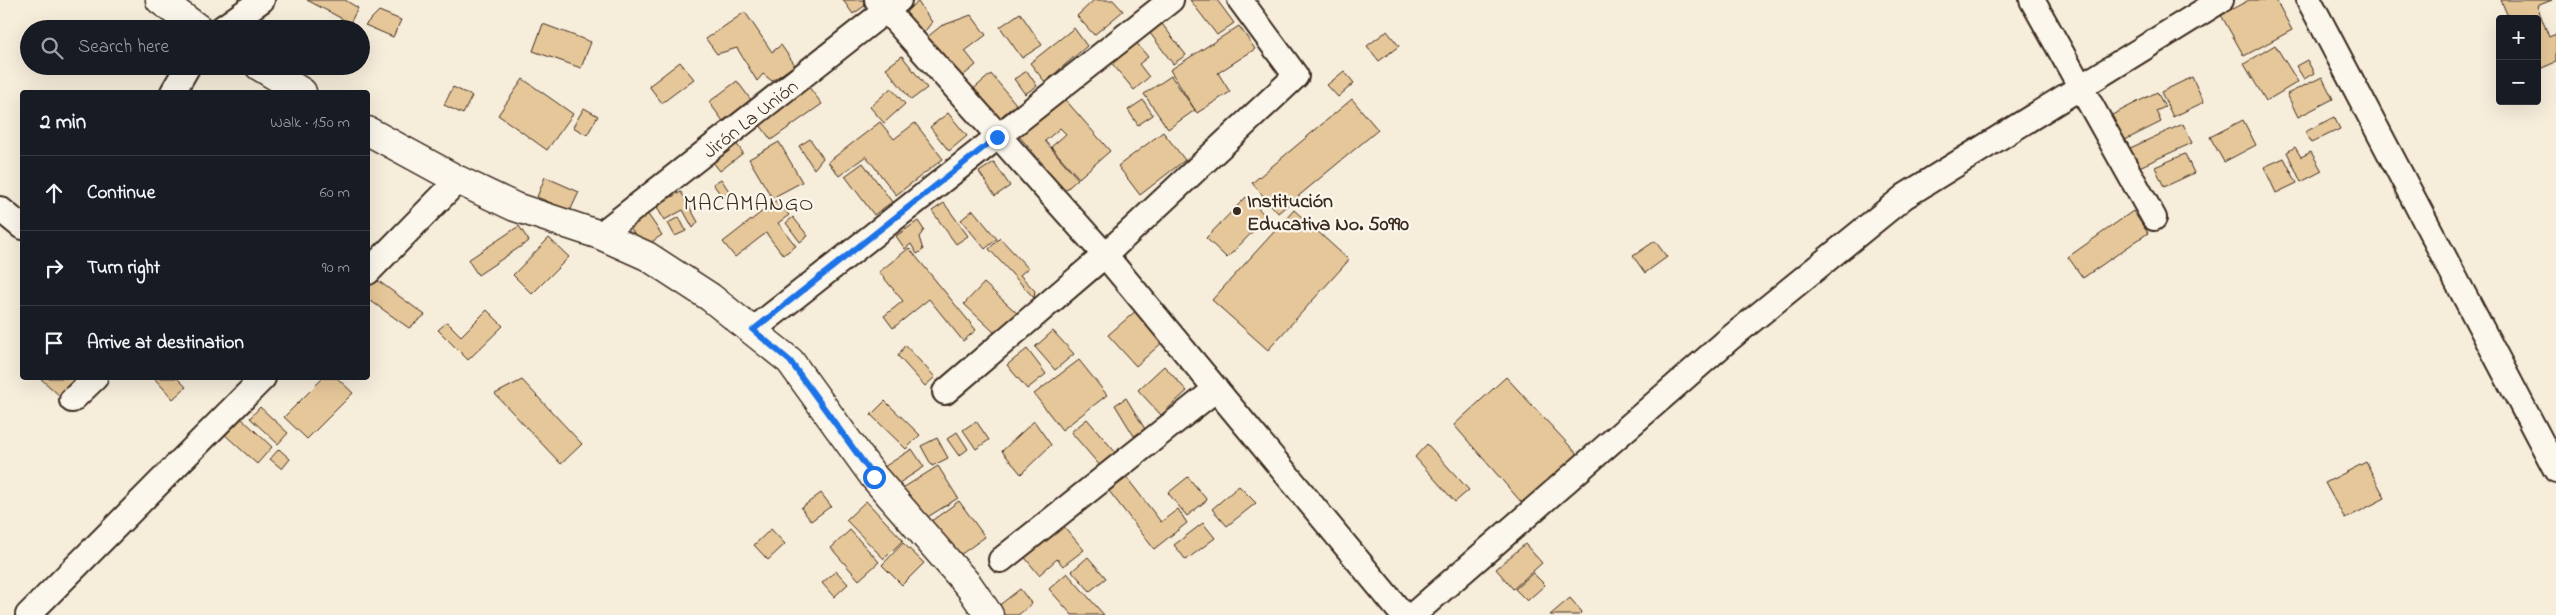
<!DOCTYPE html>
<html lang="en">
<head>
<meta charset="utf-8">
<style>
	:root { --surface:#171b24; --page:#242831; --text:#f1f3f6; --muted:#9ea1a6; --line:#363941 }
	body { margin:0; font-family:"Indie Flower",sans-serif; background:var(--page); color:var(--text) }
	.controls { position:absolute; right:15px; top:15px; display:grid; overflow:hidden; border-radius:5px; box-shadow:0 5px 20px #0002 }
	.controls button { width:45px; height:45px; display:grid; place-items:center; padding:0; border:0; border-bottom:1px solid var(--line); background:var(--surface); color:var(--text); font:25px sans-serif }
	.stop { position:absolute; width:15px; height:15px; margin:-11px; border:4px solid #1a73e8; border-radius:50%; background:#fff }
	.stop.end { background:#1a73e8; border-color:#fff; box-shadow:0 1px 5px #0008 }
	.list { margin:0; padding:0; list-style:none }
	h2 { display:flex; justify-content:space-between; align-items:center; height:65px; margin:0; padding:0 20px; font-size:21px }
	h2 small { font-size:16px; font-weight:400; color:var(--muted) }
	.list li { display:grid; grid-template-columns:32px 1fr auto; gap:15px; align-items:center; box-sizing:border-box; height:75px; padding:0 20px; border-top:1px solid var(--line) }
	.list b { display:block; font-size:19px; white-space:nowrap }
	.list em { font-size:16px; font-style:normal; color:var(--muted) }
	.icon { flex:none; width:28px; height:28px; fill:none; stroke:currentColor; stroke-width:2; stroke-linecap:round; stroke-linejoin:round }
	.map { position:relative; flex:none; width:2556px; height:615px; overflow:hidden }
	.search { position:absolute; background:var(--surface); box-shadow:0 5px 20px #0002; left:20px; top:20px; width:350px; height:55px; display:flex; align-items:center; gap:12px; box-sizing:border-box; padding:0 18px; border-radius:28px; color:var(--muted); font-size:19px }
	.panel { position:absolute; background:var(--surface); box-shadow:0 5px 20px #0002; left:20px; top:90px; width:350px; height:290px; border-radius:5px }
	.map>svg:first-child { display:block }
	.building { fill:#e6c799; stroke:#3b2a1e }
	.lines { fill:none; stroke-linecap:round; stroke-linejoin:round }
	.street-casing { stroke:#3b2a1e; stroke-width:28 }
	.secondary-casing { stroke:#3b2a1e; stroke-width:31 }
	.street { stroke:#fbf7ec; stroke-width:24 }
	.secondary { stroke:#fbf7ec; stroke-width:28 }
	.route { stroke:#1a73e8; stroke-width:6 }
	.poi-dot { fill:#3b2a1e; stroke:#fbf7ec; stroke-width:2 }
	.labels { text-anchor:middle; stroke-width:4.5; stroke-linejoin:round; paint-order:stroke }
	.street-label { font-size:20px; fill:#3b2a1e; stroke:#fbf7ec }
	.poi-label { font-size:20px; font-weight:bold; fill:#3b2a1e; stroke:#fbf7ec; text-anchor:start }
	.quarter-label { font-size:22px; letter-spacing:1px; fill:#3b2a1e; stroke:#fbf7ec }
</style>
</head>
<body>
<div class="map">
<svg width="2556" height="615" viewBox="0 0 2556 615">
	<rect width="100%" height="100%" fill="#f7eddb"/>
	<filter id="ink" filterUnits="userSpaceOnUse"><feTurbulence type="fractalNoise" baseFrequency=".02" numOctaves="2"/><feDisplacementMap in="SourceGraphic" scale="10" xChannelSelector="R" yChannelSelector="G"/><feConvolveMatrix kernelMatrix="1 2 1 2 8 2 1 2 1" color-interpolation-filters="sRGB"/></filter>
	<g filter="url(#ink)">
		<g class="building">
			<polygon points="307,0 345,0 358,8 350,23"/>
			<polygon points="843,0 863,0 866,5 853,14"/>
			<polygon points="1094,0 1113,0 1123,11 1094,35 1077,16"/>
			<polygon points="1190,0 1217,0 1234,23 1217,35"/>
			<polygon points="2249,0 2276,0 2292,30 2244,56 2221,15"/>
			<polygon points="2501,0 2552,0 2537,6 2549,37 2556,34 2556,62 2537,70 2537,19 2509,19"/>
			<polygon points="918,2 932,22 919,39 902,13"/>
			<polygon points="379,11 401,20 393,37 365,25"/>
			<polygon points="745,12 772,52 781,45 795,65 772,81 763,74 757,81 737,48 717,54 706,39"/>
			<polygon points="1020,13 1042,45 1022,58 1000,27"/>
			<polygon points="971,15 986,35 965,51 976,65 959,79 926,38 941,26"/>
			<polygon points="1159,20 1186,55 1173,64 1147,29"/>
			<polygon points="543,24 591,42 581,68 533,51"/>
			<polygon points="1239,26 1255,49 1218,73 1230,92 1197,113 1170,70"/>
			<polygon points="1074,28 1087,46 1045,82 1030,63"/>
			<polygon points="1387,31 1399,46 1379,61 1367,46"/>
			<polygon points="1135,41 1148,57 1139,64 1149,77 1134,90 1110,61"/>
			<polygon points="2275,45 2298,82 2266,101 2244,64"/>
			<polygon points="902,56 927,88 911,100 886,68"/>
			<polygon points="2307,60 2314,73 2304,79 2296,66"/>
			<polygon points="680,62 694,79 662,103 649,86"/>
			<polygon points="1027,71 1037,86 1025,94 1014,79"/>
			<polygon points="1344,71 1354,83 1338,97 1327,85"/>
			<polygon points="991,74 1016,104 996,121 971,91"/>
			<polygon points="1171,76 1195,110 1168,129 1144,94"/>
			<polygon points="2192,77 2204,102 2173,117 2161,92"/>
			<polygon points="2322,77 2333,99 2298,117 2287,94"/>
			<polygon points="523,79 573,114 547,150 498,115"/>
			<polygon points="737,81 751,100 723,121 709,102"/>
			<polygon points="808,86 822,104 771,140 758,122"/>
			<polygon points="453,87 472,96 463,114 444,105"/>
			<polygon points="891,88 905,104 884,123 870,107"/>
			<polygon points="2157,92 2165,107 2156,111 2161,122 2123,141 2110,116"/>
			<polygon points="1063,97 1110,151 1079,178 1051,147 1066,134 1060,128 1045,141 1078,179 1060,195 1040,171 1043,164 1018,135"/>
			<polygon points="1352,99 1378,130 1278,213 1252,183"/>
			<polygon points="1143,100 1153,115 1138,125 1128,110"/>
			<polygon points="584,108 598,116 587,135 573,127"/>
			<polygon points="948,113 967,136 949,151 930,127"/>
			<polygon points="2334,117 2340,129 2311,143 2305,132"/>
			<polygon points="2243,120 2256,145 2224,162 2210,137"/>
			<polygon points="880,122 894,139 915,123 943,159 896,195 866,156 839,176 828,162"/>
			<polygon points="2183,124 2192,143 2137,168 2128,149"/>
			<polygon points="1163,132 1185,160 1140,195 1118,166"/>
			<polygon points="810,139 823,158 814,169 799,146"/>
			<polygon points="779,142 802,182 772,198 749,159"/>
			<polygon points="736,143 743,153 720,171 712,161"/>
			<polygon points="2295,147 2301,157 2311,152 2322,171 2301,182 2287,152"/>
			<polygon points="2185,154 2194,173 2164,187 2155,167"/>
			<polygon points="2284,158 2297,183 2276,193 2264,167"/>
			<polygon points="994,162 1010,186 995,196 979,172"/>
			<polygon points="863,163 892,202 874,215 845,176"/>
			<polygon points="545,177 579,192 570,211 537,197"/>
			<polygon points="721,179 731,194 724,199 713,184"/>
			<polygon points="681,192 698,222 693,228 683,210 664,220 656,205"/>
			<polygon points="1246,197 1267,217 1227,258 1206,238"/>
			<polygon points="777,200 789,215 778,223 796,246 783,255 766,233 735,257 723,242"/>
			<polygon points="944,203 968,236 956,244 932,211"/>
			<polygon points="973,210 997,239 985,249 961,220"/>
			<polygon points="1294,210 1349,260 1268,350 1212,300"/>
			<polygon points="2133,211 2148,233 2083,278 2068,257"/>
			<polygon points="647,213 662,235 644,247 629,226"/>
			<polygon points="679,217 686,231 675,236 668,223"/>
			<polygon points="793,217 808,236 800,242 786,223"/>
			<polygon points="918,221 924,230 919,237 923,250 917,254 911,244 905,249 896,236"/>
			<polygon points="519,226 529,241 478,275 468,260"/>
			<polygon points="549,238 569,257 532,294 513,275"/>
			<polygon points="1000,238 1028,268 1020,275 1035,291 1034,298 989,249"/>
			<polygon points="1655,241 1667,257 1645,273 1633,256"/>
			<polygon points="909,248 976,330 963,341 929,299 893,328 884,316 903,301 879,272"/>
			<polygon points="373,277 425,315 409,328 368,299 368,285"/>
			<polygon points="984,283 1018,314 997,335 964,304"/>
			<polygon points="1138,309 1165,340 1136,366 1108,335"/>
			<polygon points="487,310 503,326 468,360 438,330 447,322 461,336"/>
			<polygon points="1053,331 1074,354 1055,370 1035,347"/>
			<polygon points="905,345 935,377 925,386 898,356"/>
			<polygon points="1027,349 1046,374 1027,389 1007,365"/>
			<polygon points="1079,360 1107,395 1062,430 1034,394"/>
			<polygon points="1164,366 1187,391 1161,415 1138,390"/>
			<polygon points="1506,377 1580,457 1522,503 1454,425"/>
			<polygon points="40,378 79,378 61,397"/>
			<polygon points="154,378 177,378 186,387 173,399"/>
			<polygon points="323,378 337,378 353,393 307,439 284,417"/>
			<polygon points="522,380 582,444 561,464 495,394"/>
			<polygon points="1126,398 1145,429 1134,436 1115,405"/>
			<polygon points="885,401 920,435 906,449 871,415"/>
			<polygon points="260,407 288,433 278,444 250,418"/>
			<polygon points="239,416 272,447 257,464 223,433"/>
			<polygon points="1087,419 1116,453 1101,467 1071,432"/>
			<polygon points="976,421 989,440 976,449 963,430"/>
			<polygon points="1034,421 1051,445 1021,474 1002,451"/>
			<polygon points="957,432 968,449 959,456 947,439"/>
			<polygon points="937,438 948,458 932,466 921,446"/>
			<polygon points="1427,444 1469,490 1455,502 1415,457"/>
			<polygon points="279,449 290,459 282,469 270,459"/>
			<polygon points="912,449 924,467 896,485 884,467"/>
			<polygon points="2366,462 2385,498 2345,519 2325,483"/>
			<polygon points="938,466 958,498 918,523 898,491"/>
			<polygon points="1188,477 1207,500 1187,516 1168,493"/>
			<polygon points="1127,478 1161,522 1178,509 1187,523 1154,549 1109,491"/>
			<polygon points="1239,486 1256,503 1227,526 1212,509"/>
			<polygon points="821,493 831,506 811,521 801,508"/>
			<polygon points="866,501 903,540 884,559 846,520"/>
			<polygon points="959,501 985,537 960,555 951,543 942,549 930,522"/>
			<polygon points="1061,523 1084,550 1063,566 1057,559 1039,575 1022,554"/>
			<polygon points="1203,523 1215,538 1186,560 1174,545"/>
			<polygon points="771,529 785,544 768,560 754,545"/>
			<polygon points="850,530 879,562 859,580 831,548"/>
			<polygon points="903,543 924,563 902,585 882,565"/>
			<polygon points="1525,544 1542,563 1513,589 1496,569"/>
			<polygon points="1088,557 1106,578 1090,591 1072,571"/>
			<polygon points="836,571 848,584 834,597 822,583"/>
			<polygon points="1067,573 1104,615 1072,615 1049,589"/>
			<polygon points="1533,573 1545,585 1527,601 1515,589"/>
			<polygon points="1020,589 1032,604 1018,615 1003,615 997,607"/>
			<polygon points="1570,598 1582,612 1579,615 1550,615"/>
		</g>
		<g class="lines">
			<defs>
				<g id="street">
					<polyline points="877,0 1105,255 1403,615"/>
					<polyline points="2032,0 2154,218"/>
					<polyline points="2309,0 2556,470"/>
					<polyline points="221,29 262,0"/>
					<polyline points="173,92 188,66"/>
					<polyline points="0,209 22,227"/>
					<polyline points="600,235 899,0"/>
					<polyline points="368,272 458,180"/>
					<polyline points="753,330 1171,0"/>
					<polyline points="945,392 1105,255 1296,76 1240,0"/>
					<polyline points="72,400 95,378"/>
					<polyline points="1001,560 1216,389"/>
					<polyline points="28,615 263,378"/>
					<polyline points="1413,615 1729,339 1905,196 2221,0"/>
				</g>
				<g id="secondary">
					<polyline points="160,0 199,29"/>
					<polyline points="259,66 302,92"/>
					<polyline points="368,131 458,180 515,207 600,235 647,256 710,297 790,361 874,477 969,586 989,615"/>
				</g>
			</defs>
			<use href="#street" class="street-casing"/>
			<use href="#secondary" class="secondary-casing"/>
			<use href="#street" class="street"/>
			<use href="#secondary" class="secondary"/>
		</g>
	</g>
	<g class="lines" filter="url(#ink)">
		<polyline class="route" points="874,477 790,361 753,330 997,137"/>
	</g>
	<circle class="poi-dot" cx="1237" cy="211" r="5"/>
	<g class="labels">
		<g class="street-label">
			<text transform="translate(750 118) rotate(-38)" y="7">Jirón La Unión</text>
		</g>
		<g class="poi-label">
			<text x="1247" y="207">Institución<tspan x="1247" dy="23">Educativa No. 50990</tspan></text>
		</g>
		<g class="quarter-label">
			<text x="749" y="210">MACAMANGO</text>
		</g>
	</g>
</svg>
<div class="controls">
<button>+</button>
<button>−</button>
</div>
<div class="stop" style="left:874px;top:477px"></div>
<div class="stop end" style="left:997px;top:137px"></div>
<div class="search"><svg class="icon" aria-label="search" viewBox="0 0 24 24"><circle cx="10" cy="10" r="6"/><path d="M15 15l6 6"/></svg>Search here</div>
<section class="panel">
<h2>2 min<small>Walk · 150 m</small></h2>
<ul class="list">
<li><svg class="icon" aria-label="ahead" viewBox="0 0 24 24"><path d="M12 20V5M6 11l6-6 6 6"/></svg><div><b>Continue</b></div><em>60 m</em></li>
<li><svg class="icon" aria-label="right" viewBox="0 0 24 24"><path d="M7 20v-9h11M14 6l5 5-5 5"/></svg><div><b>Turn right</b></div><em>90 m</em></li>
<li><svg class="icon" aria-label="arrive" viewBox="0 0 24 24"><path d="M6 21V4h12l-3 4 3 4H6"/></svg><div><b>Arrive at destination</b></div></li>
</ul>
</section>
</div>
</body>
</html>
